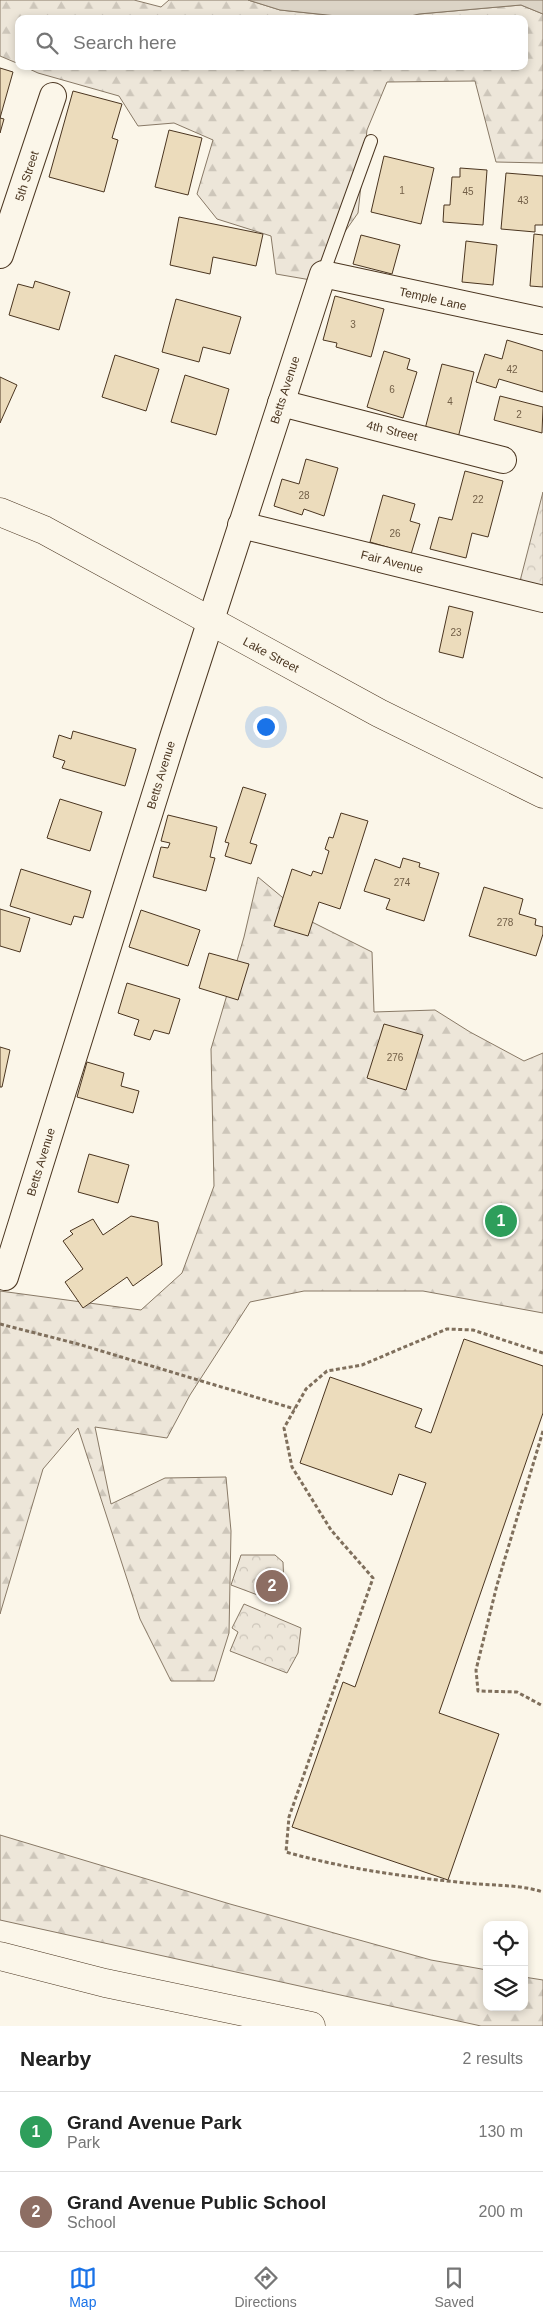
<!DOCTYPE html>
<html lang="en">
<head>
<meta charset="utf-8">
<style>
	:root { --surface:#fff; --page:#f6f6f6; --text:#222; --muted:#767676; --line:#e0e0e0; --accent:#1a73e8 }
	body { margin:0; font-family:Arial,sans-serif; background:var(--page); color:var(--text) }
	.controls { position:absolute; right:15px; bottom:15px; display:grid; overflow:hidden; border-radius:10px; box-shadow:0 2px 8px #0003 }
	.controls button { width:45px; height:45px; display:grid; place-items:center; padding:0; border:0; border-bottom:1px solid var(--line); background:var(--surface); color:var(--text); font:25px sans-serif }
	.you { position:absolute; left:265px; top:726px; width:18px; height:18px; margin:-12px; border:4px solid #fff; border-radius:50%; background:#1a73e8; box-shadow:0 0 0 8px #1a73e833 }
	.badge { display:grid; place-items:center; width:32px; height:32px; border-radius:50%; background:var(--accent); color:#fff; font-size:16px; font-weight:700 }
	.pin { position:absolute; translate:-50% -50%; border:2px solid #fff; box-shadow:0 1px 5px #0006 }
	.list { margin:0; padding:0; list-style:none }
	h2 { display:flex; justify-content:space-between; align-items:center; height:65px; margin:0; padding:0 20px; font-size:21px }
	h2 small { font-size:16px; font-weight:400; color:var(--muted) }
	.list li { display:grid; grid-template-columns:32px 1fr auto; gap:15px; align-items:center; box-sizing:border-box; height:80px; padding:0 20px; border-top:1px solid var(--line) }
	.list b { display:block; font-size:19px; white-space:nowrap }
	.list p { margin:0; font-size:16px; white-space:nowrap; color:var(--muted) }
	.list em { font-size:16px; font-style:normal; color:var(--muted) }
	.icon { flex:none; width:28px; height:28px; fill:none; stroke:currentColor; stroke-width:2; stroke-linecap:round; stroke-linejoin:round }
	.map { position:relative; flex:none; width:543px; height:2026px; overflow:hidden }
	.search { position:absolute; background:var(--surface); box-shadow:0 2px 8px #0003; left:15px; right:15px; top:15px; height:55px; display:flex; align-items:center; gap:12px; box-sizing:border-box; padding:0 18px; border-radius:10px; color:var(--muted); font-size:19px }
	.sheet { height:225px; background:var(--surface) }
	nav { display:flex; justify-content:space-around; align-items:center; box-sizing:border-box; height:70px; border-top:1px solid var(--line); background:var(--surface); font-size:14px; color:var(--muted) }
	nav a { display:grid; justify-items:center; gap:2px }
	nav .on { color:var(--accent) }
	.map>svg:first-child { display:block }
	.forest { fill:url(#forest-firs); stroke:#887966 }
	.park { fill:url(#park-crowns); stroke:#887966 }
	.water { fill:#dcd4c6; stroke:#887966 }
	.building { fill:#ecdcbc; stroke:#4a3520 }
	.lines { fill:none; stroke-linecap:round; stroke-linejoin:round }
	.service-casing { stroke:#4a3520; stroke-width:14 }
	.minor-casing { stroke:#4a3520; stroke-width:28 }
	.tertiary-casing { stroke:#4a3520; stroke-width:29 }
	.motorway-casing { stroke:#4a3520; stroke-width:29 }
	.path { stroke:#7f6f5c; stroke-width:3; stroke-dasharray:4 2.5; stroke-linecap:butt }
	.service { stroke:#fbf6e9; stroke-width:12 }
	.minor { stroke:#fbf6e9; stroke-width:26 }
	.tertiary { stroke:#fbf6e9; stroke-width:28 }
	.motorway { stroke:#fbf6e9; stroke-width:28 }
	.labels { text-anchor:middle; stroke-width:4; stroke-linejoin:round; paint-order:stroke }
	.number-label { font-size:10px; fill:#725f47 }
	.street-label { font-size:12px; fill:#4a3520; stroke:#fbf6e9 }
</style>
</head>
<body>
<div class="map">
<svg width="543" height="2026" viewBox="0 0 543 2026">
	<defs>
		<pattern id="forest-firs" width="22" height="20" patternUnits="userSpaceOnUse" patternTransform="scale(1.25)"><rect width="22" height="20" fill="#ede6d9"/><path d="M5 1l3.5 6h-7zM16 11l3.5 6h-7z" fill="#cdc6ba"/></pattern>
		<pattern id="park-crowns" width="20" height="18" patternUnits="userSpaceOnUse" patternTransform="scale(1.25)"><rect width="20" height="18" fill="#ede6d9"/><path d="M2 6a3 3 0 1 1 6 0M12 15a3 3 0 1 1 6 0" fill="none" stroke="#cdc6ba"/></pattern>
	</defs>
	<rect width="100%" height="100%" fill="#fbf6e9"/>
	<g class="forest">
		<polygon points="0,0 134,0 161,7 169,0 248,0 280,10 365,19 19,19 19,64 0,56"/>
		<polygon points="521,5 543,14 543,163 496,162 475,81 387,82 367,130 358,213 311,280 276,274 271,236 217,219 197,194 213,140 174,123 138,126 119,96 38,73 23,66 524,66 524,19 398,19 419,14"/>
		<polygon points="258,877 312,922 372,952 374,1012 435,1010 470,1032 524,1061 543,1053 543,1313 423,1291 304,1291 250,1302 190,1395 167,1438 95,1427 111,1504 165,1478 226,1477 231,1531 229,1633 214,1681 171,1681 140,1619 78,1428 43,1469 0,1614 0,1291 141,1310 182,1273 214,1186 211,1049 244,937"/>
		<polygon points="0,1835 230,1904 431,1960 487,1970 487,2007 524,2007 524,1977 543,1980 543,2026 481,2026 0,1920"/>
	</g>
	<g class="park">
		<polygon points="543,492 543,587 520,581"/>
		<polygon points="241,1555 275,1555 283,1562 284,1586 279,1603 231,1585"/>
		<polygon points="244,1604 301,1628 298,1653 287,1673 230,1651 238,1632 232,1628"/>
	</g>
	<polygon class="water" points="248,0 543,0 543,14 521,5 419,14 398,19 365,19 280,10"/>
	<g class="building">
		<polygon points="0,68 13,72 0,118 4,119 0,133"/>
		<polygon points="73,91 122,104 112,138 118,140 104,192 49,177"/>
		<polygon points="169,130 202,138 188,195 155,187"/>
		<polygon points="384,156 434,168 421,224 371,212"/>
		<polygon points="460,168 487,170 483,225 443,222 444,205 450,205 452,177 460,177"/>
		<polygon points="506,173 543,176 543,225 535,225 535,232 501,229"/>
		<polygon points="179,217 263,234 256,266 213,257 210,274 170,265"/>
		<polygon points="534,234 543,235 543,287 530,286"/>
		<polygon points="361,235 400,245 392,274 353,264"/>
		<polygon points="466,241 497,245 493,285 462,282"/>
		<polygon points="35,281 70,292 59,330 9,315 18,284 33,288"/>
		<polygon points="335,296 384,309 371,357 336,347 337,343 323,340"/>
		<polygon points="176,299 241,317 230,354 203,347 199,362 162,352"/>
		<polygon points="507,340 543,351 543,392 499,379 496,388 476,382 485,354 502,359"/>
		<polygon points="384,351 410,359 407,369 417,372 403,418 367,407"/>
		<polygon points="115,355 159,369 146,411 102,397"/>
		<polygon points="442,364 474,372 458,438 425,429"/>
		<polygon points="185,375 229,389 216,435 171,422"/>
		<polygon points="0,377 17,385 0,423"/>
		<polygon points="500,396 543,407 542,433 494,420"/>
		<polygon points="306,459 338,468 324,516 304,509 302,515 274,506 282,479 299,484"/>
		<polygon points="465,471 503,481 488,537 472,533 466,558 430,549 439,517 452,520"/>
		<polygon points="383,495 415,504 410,521 420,524 411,554 370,542"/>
		<polygon points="449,606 473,612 463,658 439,652"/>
		<polygon points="73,731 136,749 125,786 62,768 65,761 53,757 59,735 71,739"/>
		<polygon points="243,787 266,794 250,843 257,845 251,864 225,856 229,843 225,842"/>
		<polygon points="60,799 102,812 90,851 47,838"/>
		<polygon points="341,813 368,821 340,909 319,902 308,936 274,926 292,869 311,876 313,871 322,874 329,851 325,849 329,837 333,838"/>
		<polygon points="168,815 217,827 210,857 215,858 206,891 153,877 161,847 168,848 170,843 161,841"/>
		<polygon points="403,858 420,863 419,867 439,873 424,921 386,909 390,899 364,891 375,859 400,868"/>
		<polygon points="21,869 91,891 83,918 74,916 71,925 10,906"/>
		<polygon points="484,887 523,899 519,914 536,919 535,925 543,927 543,934 536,956 469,936"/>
		<polygon points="0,909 30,918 20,952 0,946"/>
		<polygon points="141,910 200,930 188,966 129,947"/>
		<polygon points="209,953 249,964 238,1000 199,988"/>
		<polygon points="127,983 180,999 169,1034 154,1030 150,1040 134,1035 139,1020 118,1013"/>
		<polygon points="384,1024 423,1035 406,1090 367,1078"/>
		<polygon points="0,1047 10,1050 2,1087 0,1087"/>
		<polygon points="87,1062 124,1073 121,1086 139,1091 133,1113 77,1097"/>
		<polygon points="89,1154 129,1165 118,1203 78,1192"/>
		<polygon points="131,1216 158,1222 162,1265 133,1286 127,1277 83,1308 65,1282 83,1269 63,1241 73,1234 70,1231 93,1219 103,1235"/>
		<polygon points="464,1339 543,1366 543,1413 439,1713 499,1734 448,1880 292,1827 343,1682 355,1687 426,1483 399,1474 392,1495 300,1463 330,1377 422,1409 415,1427 431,1433"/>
	</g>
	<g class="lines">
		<defs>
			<polyline id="service" points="323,274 371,141"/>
			<g id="minor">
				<polyline points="0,255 53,96"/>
				<polyline points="281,403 503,460"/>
				<polyline points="241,525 543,599"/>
				<polyline points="5,1277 174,734 323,274 543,321"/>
			</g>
			<polyline id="tertiary" points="0,512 44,530 379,713 543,794"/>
			<polyline id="motorway" points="0,1956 105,1983 311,2026"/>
		</defs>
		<use href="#service" class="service-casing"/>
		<use href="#minor" class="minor-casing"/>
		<use href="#tertiary" class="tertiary-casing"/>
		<use href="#motorway" class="motorway-casing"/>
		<g class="path">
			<polyline points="0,1324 78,1344 295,1409"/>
			<path d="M543 1353 473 1330 447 1329 362 1365 327 1371 306 1389 284 1428 292 1467 331 1530 373 1578 289 1817 286 1852C345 1869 407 1877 467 1883 493 1886 518 1884 543 1892"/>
			<polyline points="543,1431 497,1585 476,1670 478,1691 517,1692 543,1706"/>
		</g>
		<use href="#service" class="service"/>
		<use href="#minor" class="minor"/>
		<use href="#tertiary" class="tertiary"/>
		<use href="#motorway" class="motorway"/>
	</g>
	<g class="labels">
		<g class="number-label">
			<text x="402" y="194">1</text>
			<text x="468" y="195">45</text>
			<text x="523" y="204">43</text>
			<text x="353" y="328">3</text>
			<text x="512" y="373">42</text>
			<text x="392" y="393">6</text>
			<text x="450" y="405">4</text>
			<text x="519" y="418">2</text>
			<text x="304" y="499">28</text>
			<text x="478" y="503">22</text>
			<text x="395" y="537">26</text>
			<text x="456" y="636">23</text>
			<text x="402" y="886">274</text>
			<text x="505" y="926">278</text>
			<text x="395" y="1061">276</text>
		</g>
		<g class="street-label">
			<text transform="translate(27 176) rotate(-72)" y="4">5th Street</text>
			<text transform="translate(433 299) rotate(13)" y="4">Temple Lane</text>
			<text transform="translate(285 390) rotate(-72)" y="4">Betts Avenue</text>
			<text transform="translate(392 431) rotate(14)" y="4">4th Street</text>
			<text transform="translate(392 562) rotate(14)" y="4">Fair Avenue</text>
			<text transform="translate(271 655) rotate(28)" y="4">Lake Street</text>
			<text transform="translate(161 775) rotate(-73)" y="4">Betts Avenue</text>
			<text transform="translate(41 1162) rotate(-73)" y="4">Betts Avenue</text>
		</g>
	</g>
</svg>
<div class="controls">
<button><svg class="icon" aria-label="locate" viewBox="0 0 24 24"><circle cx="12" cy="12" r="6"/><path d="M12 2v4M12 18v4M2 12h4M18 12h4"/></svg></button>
<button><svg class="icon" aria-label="layers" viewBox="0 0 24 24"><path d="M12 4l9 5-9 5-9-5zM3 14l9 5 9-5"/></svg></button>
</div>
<div class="you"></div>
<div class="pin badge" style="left:501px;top:1221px;background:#2e9e5b">1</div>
<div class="pin badge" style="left:272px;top:1586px;background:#8d6e63">2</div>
<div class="search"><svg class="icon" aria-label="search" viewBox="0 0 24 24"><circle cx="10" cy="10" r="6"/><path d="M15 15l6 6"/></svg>Search here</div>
</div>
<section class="sheet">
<h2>Nearby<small>2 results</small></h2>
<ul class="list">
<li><span class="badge" style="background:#2e9e5b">1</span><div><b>Grand Avenue Park</b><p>Park</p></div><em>130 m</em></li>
<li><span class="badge" style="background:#8d6e63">2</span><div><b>Grand Avenue Public School</b><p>School</p></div><em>200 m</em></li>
</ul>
</section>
<nav>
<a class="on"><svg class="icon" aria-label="map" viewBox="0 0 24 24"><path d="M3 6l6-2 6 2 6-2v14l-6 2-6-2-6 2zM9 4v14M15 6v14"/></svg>Map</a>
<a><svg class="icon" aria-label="directions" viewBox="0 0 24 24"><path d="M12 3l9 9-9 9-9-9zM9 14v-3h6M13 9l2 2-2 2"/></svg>Directions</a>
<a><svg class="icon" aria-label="saved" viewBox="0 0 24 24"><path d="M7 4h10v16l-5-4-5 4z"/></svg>Saved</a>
</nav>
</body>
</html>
